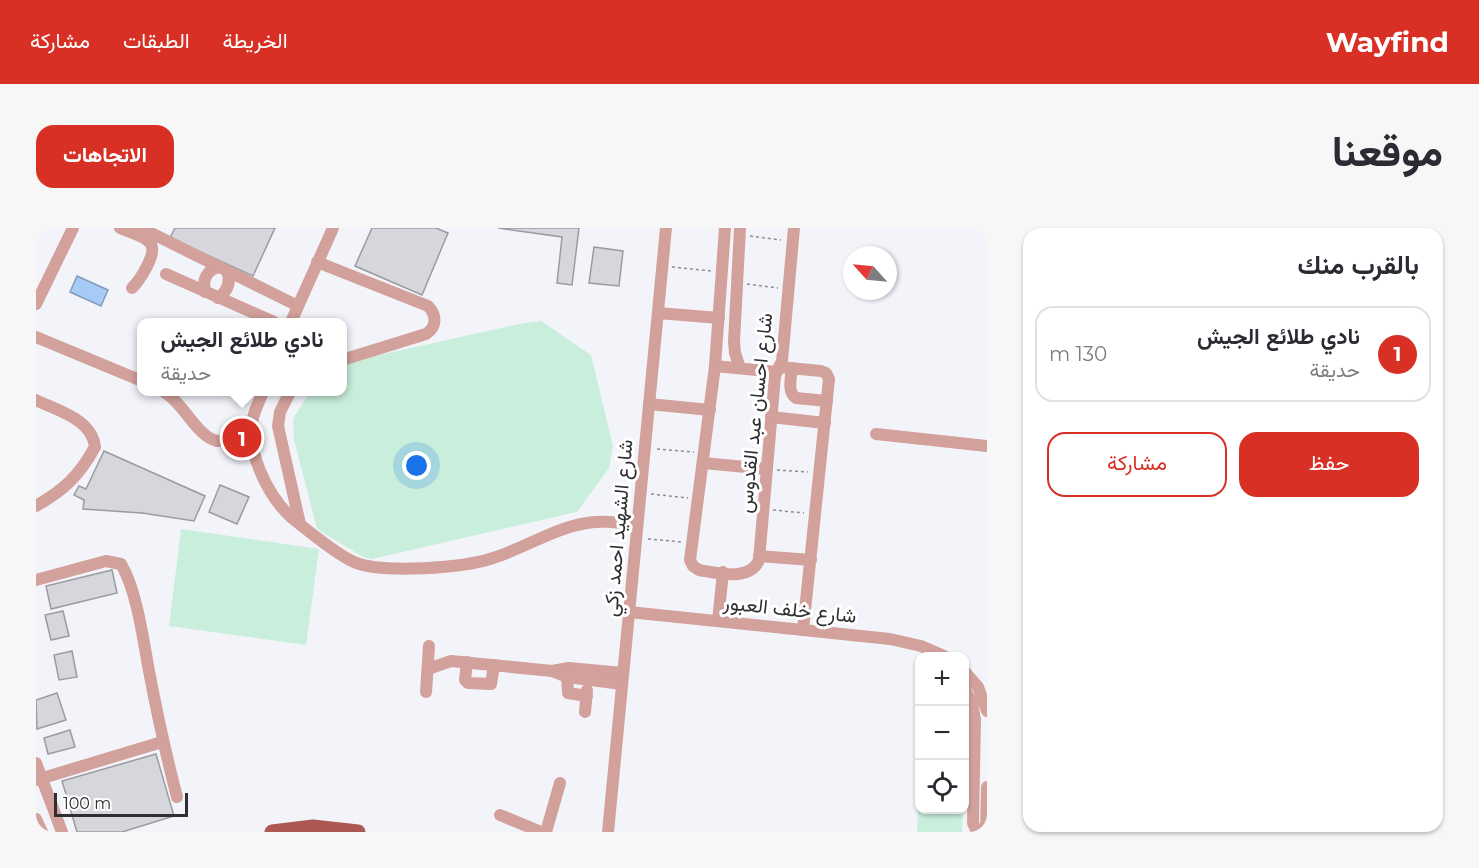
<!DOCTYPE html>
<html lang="ar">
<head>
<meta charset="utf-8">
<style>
	:root { --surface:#fff; --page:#f7f7f7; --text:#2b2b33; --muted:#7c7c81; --line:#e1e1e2; --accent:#d93025 }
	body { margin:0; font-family:Montserrat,Vazirmatn,sans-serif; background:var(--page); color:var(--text); direction:rtl }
	.controls { position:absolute; right:18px; bottom:18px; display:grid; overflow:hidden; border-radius:12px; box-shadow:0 2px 4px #0004 }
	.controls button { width:54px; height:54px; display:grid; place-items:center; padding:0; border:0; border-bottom:2px solid var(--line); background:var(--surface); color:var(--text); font:30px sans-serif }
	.compass { position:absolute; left:807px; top:18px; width:54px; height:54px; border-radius:50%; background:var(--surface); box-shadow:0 2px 4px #0004; rotate:297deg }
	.scale { position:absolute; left:18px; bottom:15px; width:134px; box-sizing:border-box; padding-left:6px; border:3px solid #2f2f32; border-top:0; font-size:16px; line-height:21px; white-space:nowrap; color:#2f2f32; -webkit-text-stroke:4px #fff; paint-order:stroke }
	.you { position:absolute; left:381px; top:238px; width:21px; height:21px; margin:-15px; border:4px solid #fff; border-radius:50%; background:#1a73e8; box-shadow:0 0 0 9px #1a73e833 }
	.badge { display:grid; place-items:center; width:39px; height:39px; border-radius:50%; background:var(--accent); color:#fff; font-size:20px; font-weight:700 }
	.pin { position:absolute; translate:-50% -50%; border:3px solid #fff; box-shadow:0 2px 6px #0006 }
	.popup { position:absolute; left:101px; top:90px; width:210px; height:78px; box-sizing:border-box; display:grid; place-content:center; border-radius:12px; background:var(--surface); filter:drop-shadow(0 2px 4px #0005); font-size:20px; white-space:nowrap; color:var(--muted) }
	.popup b { font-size:22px; color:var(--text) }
	.popup::after { content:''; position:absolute; left:50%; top:100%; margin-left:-12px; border:12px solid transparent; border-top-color:var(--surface) }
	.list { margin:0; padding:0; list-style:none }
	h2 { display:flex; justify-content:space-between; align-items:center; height:78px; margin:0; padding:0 24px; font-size:26px }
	h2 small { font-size:20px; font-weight:400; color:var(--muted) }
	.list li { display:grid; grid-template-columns:39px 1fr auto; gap:18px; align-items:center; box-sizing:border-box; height:96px; margin:0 12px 12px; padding:0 12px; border:2px solid var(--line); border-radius:18px }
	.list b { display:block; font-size:22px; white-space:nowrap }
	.list p { margin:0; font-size:20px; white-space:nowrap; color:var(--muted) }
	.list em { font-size:20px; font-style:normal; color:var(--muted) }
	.actions { display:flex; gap:12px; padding:18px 24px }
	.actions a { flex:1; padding:14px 0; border:2px solid var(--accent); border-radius:18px; text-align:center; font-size:21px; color:var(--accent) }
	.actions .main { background:var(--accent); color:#fff }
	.icon { flex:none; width:33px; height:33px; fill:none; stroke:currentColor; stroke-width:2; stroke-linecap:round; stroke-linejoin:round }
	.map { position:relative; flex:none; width:951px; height:604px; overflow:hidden; direction:ltr; border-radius:18px }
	header { display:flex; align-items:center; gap:36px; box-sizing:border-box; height:84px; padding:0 30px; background:var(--accent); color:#fff }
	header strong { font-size:28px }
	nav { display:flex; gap:33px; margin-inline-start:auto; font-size:21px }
	.intro { display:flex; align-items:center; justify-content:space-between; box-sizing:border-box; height:144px; padding:0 36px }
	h1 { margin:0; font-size:42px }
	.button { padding:15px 27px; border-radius:18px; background:var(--accent); color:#fff; font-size:21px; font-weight:700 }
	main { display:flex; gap:36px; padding:0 36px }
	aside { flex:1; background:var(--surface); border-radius:18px; box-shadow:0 2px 4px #0004 }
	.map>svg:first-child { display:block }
	.green { fill:#c9efdc }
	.water { fill:#a6cbf6; stroke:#829cbb; stroke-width:1.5 }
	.building { fill:#d6d7dd; stroke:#9b9ba1; stroke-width:1.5 }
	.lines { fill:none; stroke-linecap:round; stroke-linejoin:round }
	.path { stroke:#8c8c91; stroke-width:1.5; stroke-dasharray:3 3; stroke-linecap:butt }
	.minor { stroke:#d3a19c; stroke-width:12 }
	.major { stroke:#ae5853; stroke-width:15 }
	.labels { text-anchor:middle; stroke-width:6; stroke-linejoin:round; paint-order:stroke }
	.street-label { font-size:20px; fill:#2f2f32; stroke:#fff }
</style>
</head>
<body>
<header>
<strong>Wayfind</strong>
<nav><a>الخريطة</a><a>الطبقات</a><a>مشاركة</a></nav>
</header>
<div class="intro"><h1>موقعنا</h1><a class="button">الاتجاهات</a></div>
<main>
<aside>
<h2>بالقرب منك<small></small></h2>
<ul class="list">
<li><span class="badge">1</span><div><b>نادي طلائع الجيش</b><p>حديقة</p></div><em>130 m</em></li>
</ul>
<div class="actions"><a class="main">حفظ</a><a>مشاركة</a></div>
</aside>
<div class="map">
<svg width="951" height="604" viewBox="0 0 951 604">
	<rect width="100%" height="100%" fill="#f3f4fa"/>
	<g class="green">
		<polygon points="505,93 555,127 577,218 573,240 541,284 336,331 327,329 281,301 258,212 257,191 274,164 306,164 307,135 483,96"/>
		<polygon points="145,301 283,321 270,417 133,398"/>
		<polygon points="882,577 883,577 884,582 927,582 926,604 881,604"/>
	</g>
	<polygon class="water" points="41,48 72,62 65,78 34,64"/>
	<g class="building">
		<polygon points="139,0 239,0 217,48 134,10"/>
		<polygon points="336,0 400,0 412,5 386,67 319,38"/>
		<polygon points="462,0 543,0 536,57 521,55 526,9"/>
		<polygon points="558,19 587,23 583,58 553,55"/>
		<polygon points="68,223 169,268 158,293 106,285 47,281 48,272 38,267 43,258 50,261"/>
		<polygon points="184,257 213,269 201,296 173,284"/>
		<polygon points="76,342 81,365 15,381 10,358"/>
		<polygon points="27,383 33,408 15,412 9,387"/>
		<polygon points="36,423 41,449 23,452 18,427"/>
		<polygon points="21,465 30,492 1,501 0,472"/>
		<polygon points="34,502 39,519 12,526 8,510"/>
		<polygon points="120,526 138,588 86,604 41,604 26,553"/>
	</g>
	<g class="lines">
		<g class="path">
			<polyline points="714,8 745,12"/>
			<polyline points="636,39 676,43"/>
			<polyline points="711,56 742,60"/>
			<polyline points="621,221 658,224"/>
			<polyline points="741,242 772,244"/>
			<polyline points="615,266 652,270"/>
			<polyline points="737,282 768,285"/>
			<polyline points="612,311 646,314"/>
		</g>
		<g class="minor">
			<path d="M84 0C92 4 110 8 115 16 121 27 103 53 96 60"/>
			<polyline points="105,0 262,78"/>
			<path d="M689 0 679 138 654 332 657 338 663 342C681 345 714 354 723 332L739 148 746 133 758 0"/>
			<path d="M281 34 392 78C401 87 401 99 390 106L306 132"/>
			<polyline points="130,46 238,94"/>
			<path d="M169 64C166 51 171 42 183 39"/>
			<path d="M182 70C192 63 195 54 191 43"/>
			<polyline points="0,76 37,0"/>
			<polyline points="622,85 683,90"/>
			<polyline points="255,94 297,0"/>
			<polyline points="0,109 106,153"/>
			<polyline points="679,138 740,144"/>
			<polyline points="743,139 785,143 790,145 793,151 767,402"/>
			<polyline points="704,140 699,125 698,114 704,0"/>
			<path d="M756 140C755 150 751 164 760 170L791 173"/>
			<path d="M128 164C147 174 161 209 181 213 192 214 205 209 215 207"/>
			<path d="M227 164C224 172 219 181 217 190 209 222 232 268 255 289 271 302 300 326 318 334 346 346 428 340 457 330 489 320 518 300 551 295 568 292 584 295 601 297"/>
			<polyline points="254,164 244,184 242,198 264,296"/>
			<path d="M0 172C22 183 56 191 59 219 43 248 28 262 0 278"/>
			<polyline points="613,176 674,182"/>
			<polyline points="735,189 789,195"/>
			<polyline points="840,206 951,218"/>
			<polyline points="667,235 731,241"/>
			<polyline points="723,328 775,332"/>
			<path d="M0 352 70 333 85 336C101 363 107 411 113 443 121 485 130 527 141 569"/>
			<polyline points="593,384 854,411 885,418 908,428"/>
			<polyline points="682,393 687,344"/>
			<polyline points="431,434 429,452 432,455 455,456 458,437"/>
			<polyline points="392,441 415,433 516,443 533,440 587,445"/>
			<polyline points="516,443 531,449 586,456"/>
			<polyline points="928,443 942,459 951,483"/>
			<polyline points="531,449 532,465 551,468"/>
			<polyline points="928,460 936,475 939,491 937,595 941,604"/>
			<polyline points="390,464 393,418"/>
			<polyline points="549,484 551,462"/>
			<polyline points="0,535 26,604"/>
			<polyline points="0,552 126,514"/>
			<polyline points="464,587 505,604"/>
			<polyline points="0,591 6,604"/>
			<polyline points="510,604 524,555"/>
			<polyline points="572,604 630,0"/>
			<polyline points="950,604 951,559"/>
		</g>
		<polyline class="major" points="236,604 277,599 322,604"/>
	</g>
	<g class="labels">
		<g class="street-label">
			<text transform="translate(719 185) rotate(-84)" y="7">شارع احسان عبد القدوس</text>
			<text transform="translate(582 300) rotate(-85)" y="7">شارع الشهيد احمد زكي</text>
			<text transform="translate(754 381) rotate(6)" y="7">شارع خلف العبور</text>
		</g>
	</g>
</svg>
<div class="controls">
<button>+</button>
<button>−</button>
<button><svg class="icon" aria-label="locate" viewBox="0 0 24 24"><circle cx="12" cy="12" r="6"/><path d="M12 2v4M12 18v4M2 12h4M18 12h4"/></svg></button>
</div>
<svg class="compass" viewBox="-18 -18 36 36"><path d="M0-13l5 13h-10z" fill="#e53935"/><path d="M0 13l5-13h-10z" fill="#7c7c81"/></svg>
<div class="scale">100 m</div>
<div class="you"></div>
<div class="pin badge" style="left:206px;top:210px">1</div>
<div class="popup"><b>نادي طلائع الجيش</b>حديقة</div>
</div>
</main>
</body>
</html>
